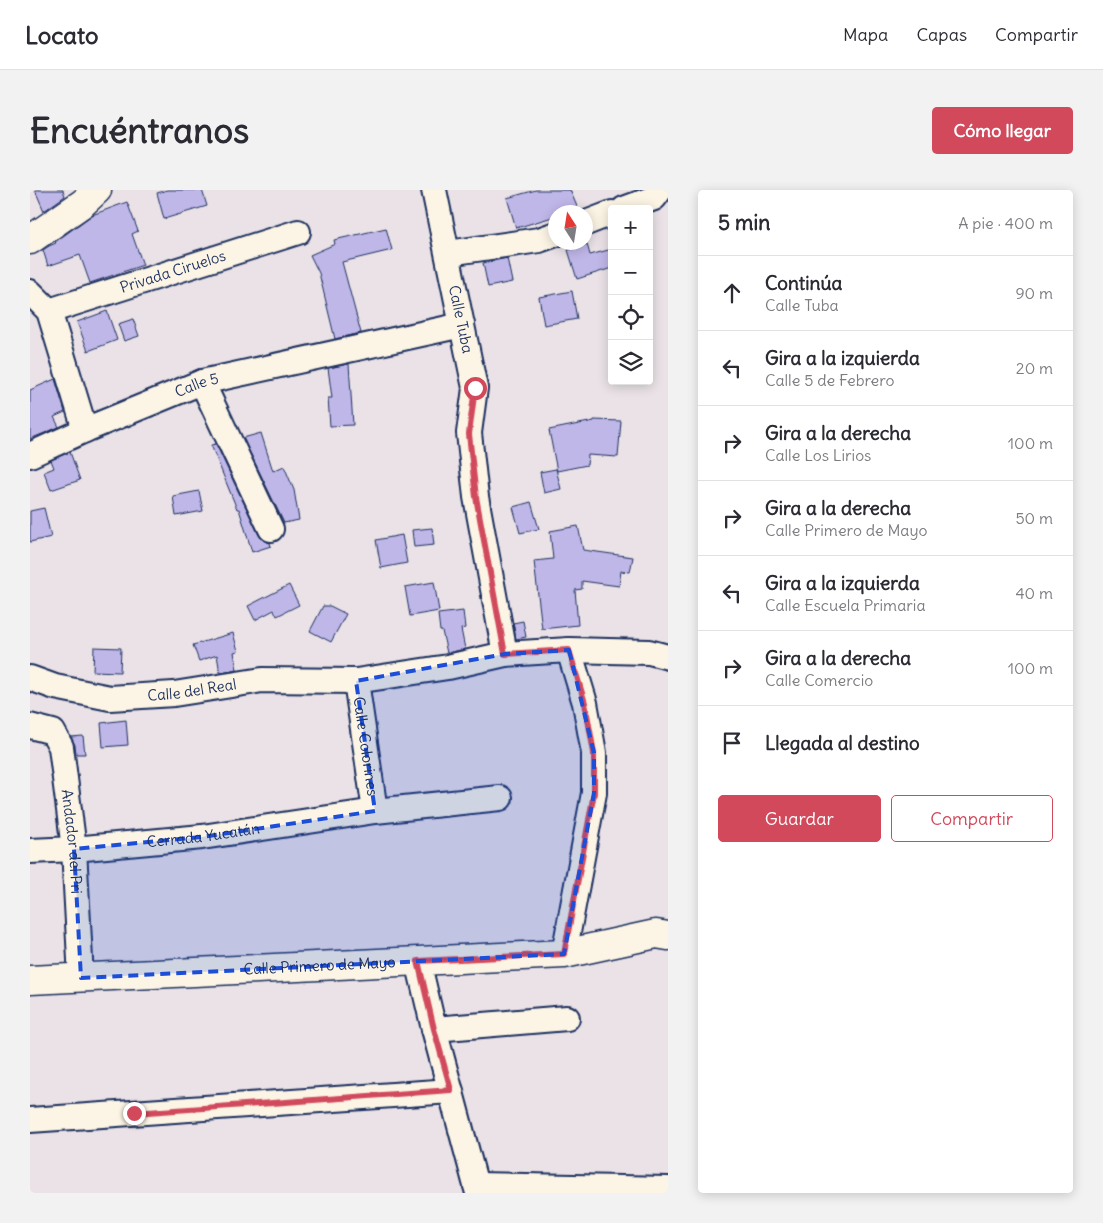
<!DOCTYPE html>
<html lang="es">
<head>
<meta charset="utf-8">
<style>
	:root { --surface:#fff; --page:#f2f2f3; --text:#2b2b33; --muted:#7c7c81; --line:#e1e1e2; --accent:#d1495b }
	body { margin:0; font-family:Delius,sans-serif; background:var(--page); color:var(--text) }
	.controls { position:absolute; right:15px; top:15px; display:grid; overflow:hidden; border-radius:5px; box-shadow:0 2px 12px #0003 }
	.controls button { width:45px; height:45px; display:grid; place-items:center; padding:0; border:0; border-bottom:1px solid var(--line); background:var(--surface); color:var(--text); font:25px sans-serif }
	.compass { position:absolute; left:518px; top:15px; width:45px; height:45px; border-radius:50%; background:var(--surface); box-shadow:0 2px 12px #0003; rotate:348deg }
	.stop { position:absolute; width:15px; height:15px; margin:-11px; border:4px solid #d1495b; border-radius:50%; background:#fff }
	.stop.end { background:#d1495b; border-color:#fff; box-shadow:0 1px 5px #0008 }
	.list { margin:0; padding:0; list-style:none }
	h2 { display:flex; justify-content:space-between; align-items:center; height:65px; margin:0; padding:0 20px; font-size:21px }
	h2 small { font-size:16px; font-weight:400; color:var(--muted) }
	.list li { display:grid; grid-template-columns:32px 1fr auto; gap:15px; align-items:center; box-sizing:border-box; height:75px; padding:0 20px; border-top:1px solid var(--line) }
	.list b { display:block; font-size:19px; white-space:nowrap }
	.list p { margin:0; font-size:16px; white-space:nowrap; color:var(--muted) }
	.list em { font-size:16px; font-style:normal; color:var(--muted) }
	.actions { display:flex; gap:10px; padding:15px 20px }
	.actions a { flex:1; padding:11px 0; border:1px solid var(--accent); border-radius:5px; text-align:center; font-size:18px; color:var(--accent) }
	.actions .main { background:var(--accent); color:#fff }
	.icon { flex:none; width:28px; height:28px; fill:none; stroke:currentColor; stroke-width:2; stroke-linecap:round; stroke-linejoin:round }
	.map { position:relative; flex:none; width:638px; height:1003px; overflow:hidden; border-radius:5px }
	header { display:flex; align-items:center; gap:30px; box-sizing:border-box; height:70px; padding:0 25px; background:var(--surface); border-bottom:1px solid var(--line) }
	header strong { font-size:24px }
	nav { display:flex; gap:28px; margin-inline-start:auto; font-size:18px }
	.intro { display:flex; align-items:center; justify-content:space-between; box-sizing:border-box; height:120px; padding:0 30px }
	h1 { margin:0; font-size:35px }
	.button { padding:12px 22px; border-radius:5px; background:var(--accent); color:#fff; font-size:18px; font-weight:700 }
	main { display:flex; gap:30px; padding:0 30px }
	aside { flex:1; background:var(--surface); border-radius:5px; box-shadow:0 2px 12px #0003 }
	.map>svg:first-child { display:block }
	.building { fill:#c0b7e9; stroke:#1b2f5e }
	.lines { fill:none; stroke-linecap:round; stroke-linejoin:round }
	.street-casing { stroke:#1b2f5e; stroke-width:28 }
	.secondary-casing { stroke:#1b2f5e; stroke-width:31 }
	.street { stroke:#fcf5e5; stroke-width:24 }
	.secondary { stroke:#fcf5e5; stroke-width:28 }
	.route { stroke:#d1495b; stroke-width:6 }
	.marked { fill:#1d4ed8; fill-opacity:0.2; stroke:#1d4ed8; stroke-width:4; stroke-dasharray:10 6; stroke-linejoin:round }
	.labels { text-anchor:middle; stroke-width:4; stroke-linejoin:round; paint-order:stroke }
	.street-label { font-size:15px; fill:#1b2f5e; stroke:#fcf5e5 }
</style>
</head>
<body>
<header>
<strong>Locato</strong>
<nav><a>Mapa</a><a>Capas</a><a>Compartir</a></nav>
</header>
<div class="intro"><h1>Encuéntranos</h1><a class="button">Cómo llegar</a></div>
<main>
<div class="map">
<svg width="638" height="1003" viewBox="0 0 638 1003">
	<rect width="100%" height="100%" fill="#eae2e6"/>
	<filter id="ink" filterUnits="userSpaceOnUse"><feTurbulence type="fractalNoise" baseFrequency=".02" numOctaves="2"/><feDisplacementMap in="SourceGraphic" scale="10" xChannelSelector="R" yChannelSelector="G"/><feConvolveMatrix kernelMatrix="1 2 1 2 8 2 1 2 1" color-interpolation-filters="sRGB"/></filter>
	<g filter="url(#ink)">
		<g class="building">
			<polygon points="5,0 33,0 35,6 14,21"/>
			<polygon points="137,0 172,0 177,16 134,29 127,3"/>
			<polygon points="506,0 540,0 548,19 538,22 526,22 526,26 486,38 477,8"/>
			<polygon points="97,12 108,41 102,44 113,75 60,93 50,65 18,76 13,60 19,56 26,53 25,52 62,25"/>
			<polygon points="356,38 362,60 312,72 331,143 305,149 289,83 280,65 305,54 304,50"/>
			<polygon points="557,54 560,65 582,59 582,78 547,89 538,60"/>
			<polygon points="477,68 482,92 458,97 453,73"/>
			<polygon points="542,101 547,129 514,135 509,107"/>
			<polygon points="77,121 87,150 58,161 47,132"/>
			<polygon points="103,129 109,146 94,151 88,134"/>
			<polygon points="319,174 323,235 300,236 298,208 302,208 298,178"/>
			<polygon points="25,189 35,222 24,227 29,237 0,249 0,200"/>
			<polygon points="564,230 591,231 588,267 558,265 557,275 527,281 519,240 564,231"/>
			<polygon points="231,243 243,281 254,276 264,300 269,330 254,333 213,248"/>
			<polygon points="186,254 229,345 234,351 240,353 241,356 222,362 209,319 207,319 181,255"/>
			<polygon points="40,262 50,290 21,300 14,282 24,278 21,270"/>
			<polygon points="526,279 531,299 514,303 510,282"/>
			<polygon points="169,301 173,321 146,326 143,306"/>
			<polygon points="501,312 509,339 490,343 483,317"/>
			<polygon points="14,318 21,347 0,352 0,321"/>
			<polygon points="548,336 553,360 603,367 600,382 591,381 589,396 552,391 552,399 545,400 548,435 512,439 504,371 523,369 520,341"/>
			<polygon points="402,338 404,355 384,357 382,340"/>
			<polygon points="372,345 377,373 351,378 346,350"/>
			<polygon points="404,392 409,421 380,426 375,397"/>
			<polygon points="259,395 269,415 247,426 244,420 225,430 218,416"/>
			<polygon points="293,416 300,416 316,424 301,452 280,441"/>
			<polygon points="433,421 435,438 431,439 435,459 417,463 412,441 410,441 408,424"/>
			<polygon points="493,431 496,447 486,449 483,433"/>
			<polygon points="203,443 208,461 204,462 207,480 190,483 187,465 169,471 163,455"/>
			<polygon points="64,457 91,458 90,482 63,481"/>
			<polygon points="96,530 98,555 73,557 71,533"/>
			<polygon points="53,546 55,564 46,564 45,555 41,547"/>
		</g>
		<g class="lines">
			<defs>
				<g id="street">
					<path id="s1" d="M404 0 445 198 439 243 446 307 475 464"/>
					<polyline points="594,19 624,8 630,0"/>
					<polyline points="556,33 582,23"/>
					<polyline points="418,63 509,50 526,44"/>
					<polyline points="0,102 19,121 55,240"/>
					<path id="s2" d="M19 121 268 42"/>
					<polyline points="172,192 241,339"/>
					<path id="s3" d="M0 265 55 240 172 192 432 135"/>
					<path id="s4" d="M0 488 25 497 80 508 144 504 232 490 326 491 418 477 475 464 539 460 619 462 638 467"/>
					<path id="s5" d="M326 491 345 621"/>
					<path id="s6" d="M0 536 23 542 31 557 44 659 51 788"/>
					<path id="s7" d="M0 661 44 659 172 647 345 621 470 608"/>
					<polyline points="534,764 564,603 564,563 555,513 539,460"/>
					<polyline points="388,771 404,839 448,1003"/>
					<polyline points="404,839 537,828"/>
					<polyline points="0,930 421,901"/>
					<polyline points="446,995 638,999"/>
				</g>
				<g id="secondary">
					<polyline points="0,50 53,13 67,0"/>
					<path id="s8" d="M0 790 534 764 626 744 638 746"/>
				</g>
			</defs>
			<use href="#street" class="street-casing"/>
			<use href="#secondary" class="secondary-casing"/>
			<use href="#street" class="street"/>
			<use href="#secondary" class="secondary"/>
		</g>
	</g>
	<g class="lines" filter="url(#ink)">
		<polyline class="route" points="104,923 421,900 404,839 388,771 534,764 564,603 564,563 555,513 539,460 475,464 446,307 439,244 445,198"/>
	</g>
	<path class="marked" d="M539 460 564 563V603L534 764 51 788 44 659 172 647 345 621 326 491 475 464Z"/>
	<g class="labels">
		<g class="street-label">
			<text dy="5" stroke="none"><textPath href="#s2" startOffset="130">Privada Ciruelos</textPath></text>
			<text dy="5" stroke="none"><textPath href="#s1" startOffset="132">Calle Tuba</textPath></text>
			<text dy="5" stroke="none"><textPath href="#s3" startOffset="181">Calle 5</textPath></text>
			<text dy="5" stroke="none"><textPath href="#s4" startOffset="165">Calle del Real</textPath></text>
			<text dy="5" stroke="none"><textPath href="#s5" startOffset="66">Calle Colorines</textPath></text>
			<text dy="5" stroke="none"><textPath href="#s7" startOffset="174">Cerrada Yucatán</textPath></text>
			<text dy="5" stroke="none"><textPath href="#s6" startOffset="136">Andador del Pri</textPath></text>
			<text dy="5" stroke="none"><textPath href="#s8" startOffset="290">Calle Primero de Mayo</textPath></text>
		</g>
	</g>
</svg>
<div class="controls">
<button>+</button>
<button>−</button>
<button><svg class="icon" aria-label="locate" viewBox="0 0 24 24"><circle cx="12" cy="12" r="6"/><path d="M12 2v4M12 18v4M2 12h4M18 12h4"/></svg></button>
<button><svg class="icon" aria-label="layers" viewBox="0 0 24 24"><path d="M12 4l9 5-9 5-9-5zM3 14l9 5 9-5"/></svg></button>
</div>
<svg class="compass" viewBox="-18 -18 36 36"><path d="M0-13l5 13h-10z" fill="#e53935"/><path d="M0 13l5-13h-10z" fill="#7c7c81"/></svg>
<div class="stop" style="left:445px;top:198px"></div>
<div class="stop end" style="left:104px;top:923px"></div>
</div>
<aside>
<h2>5 min<small>A pie · 400 m</small></h2>
<ul class="list">
<li><svg class="icon" aria-label="ahead" viewBox="0 0 24 24"><path d="M12 20V5M6 11l6-6 6 6"/></svg><div><b>Continúa</b><p>Calle Tuba</p></div><em>90 m</em></li>
<li><svg class="icon" aria-label="left" viewBox="0 0 24 24"><path d="M17 20v-9H6M10 6l-5 5 5 5"/></svg><div><b>Gira a la izquierda</b><p>Calle 5 de Febrero</p></div><em>20 m</em></li>
<li><svg class="icon" aria-label="right" viewBox="0 0 24 24"><path d="M7 20v-9h11M14 6l5 5-5 5"/></svg><div><b>Gira a la derecha</b><p>Calle Los Lirios</p></div><em>100 m</em></li>
<li><svg class="icon" aria-label="right" viewBox="0 0 24 24"><path d="M7 20v-9h11M14 6l5 5-5 5"/></svg><div><b>Gira a la derecha</b><p>Calle Primero de Mayo</p></div><em>50 m</em></li>
<li><svg class="icon" aria-label="left" viewBox="0 0 24 24"><path d="M17 20v-9H6M10 6l-5 5 5 5"/></svg><div><b>Gira a la izquierda</b><p>Calle Escuela Primaria</p></div><em>40 m</em></li>
<li><svg class="icon" aria-label="right" viewBox="0 0 24 24"><path d="M7 20v-9h11M14 6l5 5-5 5"/></svg><div><b>Gira a la derecha</b><p>Calle Comercio</p></div><em>100 m</em></li>
<li><svg class="icon" aria-label="arrive" viewBox="0 0 24 24"><path d="M6 21V4h12l-3 4 3 4H6"/></svg><div><b>Llegada al destino</b></div></li>
</ul>
<div class="actions"><a class="main">Guardar</a><a>Compartir</a></div>
</aside>
</main>
</body>
</html>
